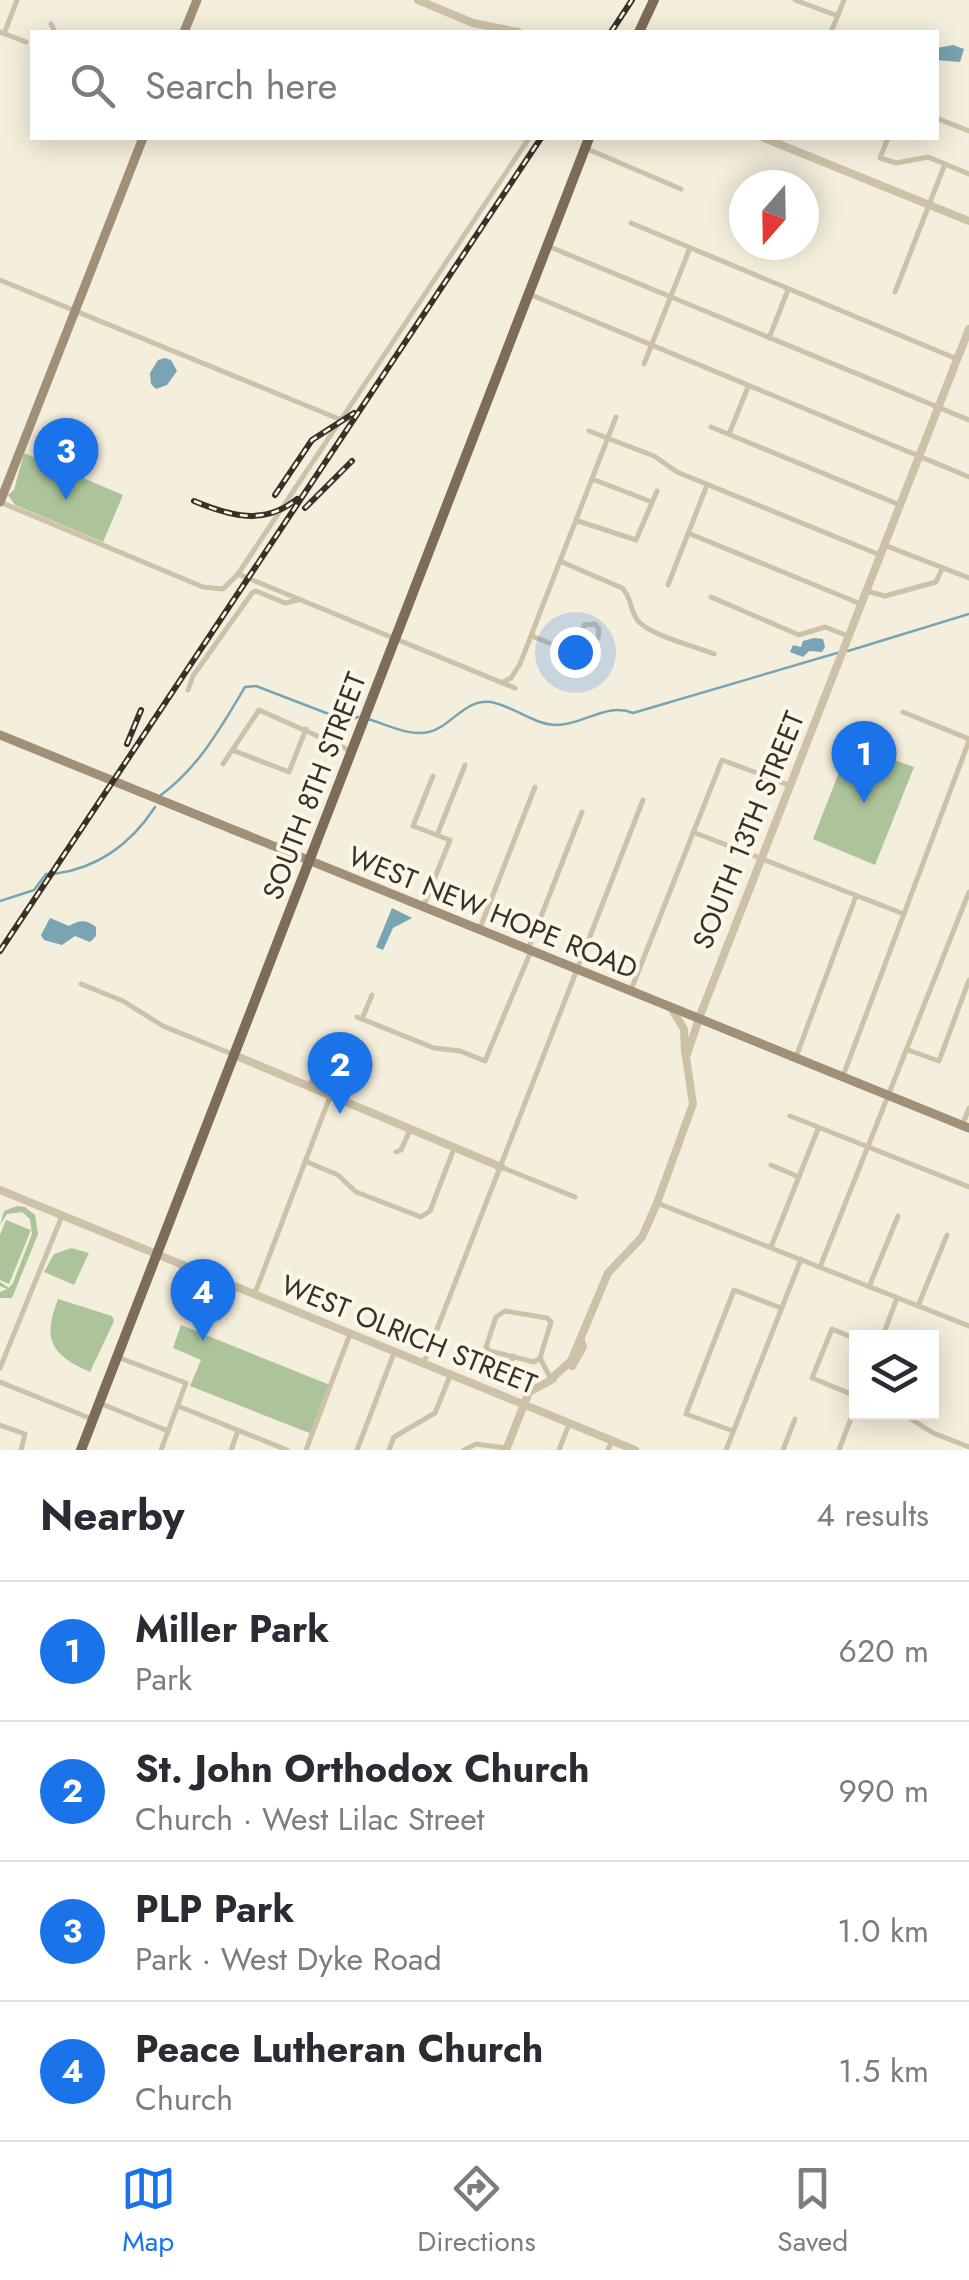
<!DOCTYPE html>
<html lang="en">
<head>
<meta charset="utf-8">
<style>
	:root { --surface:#fff; --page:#f2f2f3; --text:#2b2b33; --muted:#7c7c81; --line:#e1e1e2; --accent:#1a73e8 }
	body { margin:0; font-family:Jost,sans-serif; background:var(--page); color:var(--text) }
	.controls { position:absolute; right:30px; bottom:30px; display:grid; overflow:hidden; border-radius:0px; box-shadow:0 5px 25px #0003 }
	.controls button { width:90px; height:90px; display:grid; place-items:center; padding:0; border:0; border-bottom:2px solid var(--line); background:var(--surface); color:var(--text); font:50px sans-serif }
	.compass { position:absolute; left:729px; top:170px; width:90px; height:90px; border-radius:50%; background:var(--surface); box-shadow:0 5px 25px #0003; rotate:200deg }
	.you { position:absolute; left:575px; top:652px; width:35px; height:35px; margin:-25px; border:8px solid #fff; border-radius:50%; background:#1a73e8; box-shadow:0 0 0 15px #1a73e833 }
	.badge { display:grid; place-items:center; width:65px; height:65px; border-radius:50%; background:var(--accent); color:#fff; font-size:32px; font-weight:700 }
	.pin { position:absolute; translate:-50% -82px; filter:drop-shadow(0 2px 5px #0008) }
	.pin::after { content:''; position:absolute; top:52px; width:35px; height:30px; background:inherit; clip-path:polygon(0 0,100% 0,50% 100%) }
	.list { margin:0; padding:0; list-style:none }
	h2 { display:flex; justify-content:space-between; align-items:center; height:130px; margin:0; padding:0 40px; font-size:42px }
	h2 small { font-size:32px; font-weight:400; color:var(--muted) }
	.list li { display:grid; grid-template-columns:65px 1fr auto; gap:30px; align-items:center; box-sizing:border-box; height:140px; padding:0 40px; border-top:2px solid var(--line) }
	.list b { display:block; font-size:38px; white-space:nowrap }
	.list p { margin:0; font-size:32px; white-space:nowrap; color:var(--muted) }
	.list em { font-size:32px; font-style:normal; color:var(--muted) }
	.icon { flex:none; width:55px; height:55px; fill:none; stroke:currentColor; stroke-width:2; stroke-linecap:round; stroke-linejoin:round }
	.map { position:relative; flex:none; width:969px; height:1450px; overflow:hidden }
	.search { position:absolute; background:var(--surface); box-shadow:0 5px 25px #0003; left:30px; right:30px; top:30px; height:110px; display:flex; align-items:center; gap:25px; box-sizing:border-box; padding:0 35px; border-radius:0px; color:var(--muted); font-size:38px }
	.sheet { height:690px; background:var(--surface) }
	nav { display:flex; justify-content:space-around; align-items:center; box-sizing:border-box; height:140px; border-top:2px solid var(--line); background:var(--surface); font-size:28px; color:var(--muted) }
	nav a { display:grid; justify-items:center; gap:5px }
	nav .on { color:var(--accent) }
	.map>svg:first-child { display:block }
	.green { fill:#adc49b }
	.water { fill:#79a4b3 }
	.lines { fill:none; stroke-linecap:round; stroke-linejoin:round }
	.stream { stroke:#79a4b3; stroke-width:2.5 }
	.minor { stroke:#cdc1a7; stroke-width:5 }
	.tertiary { stroke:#cdc1a7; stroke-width:8 }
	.secondary { stroke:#a19078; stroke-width:9 }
	.primary { stroke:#7c6c58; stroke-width:10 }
	.rail-casing { stroke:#393128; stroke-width:6 }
	.rail { stroke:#fbf7e9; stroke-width:2.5; stroke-dasharray:8; stroke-linecap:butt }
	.labels { text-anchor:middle; stroke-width:8; stroke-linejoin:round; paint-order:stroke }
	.street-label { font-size:28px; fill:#393128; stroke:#fbf7e9 }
</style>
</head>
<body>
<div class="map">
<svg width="969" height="1450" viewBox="0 0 969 1450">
	<rect width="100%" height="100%" fill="#f4eedc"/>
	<g class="green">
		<polygon points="24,453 123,495 103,542 15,505 8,495 14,490"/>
		<polygon points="850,744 914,767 875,865 813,839"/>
		<polygon points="17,1206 25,1207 35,1215 38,1234 12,1298 0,1298 0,1292 7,1289 0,1286 0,1282 9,1288 13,1283 32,1234 30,1219 22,1212 7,1214 0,1225 4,1211"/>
		<polygon points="6,1220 31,1230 9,1284 0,1280 0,1235"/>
		<polygon points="71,1248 89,1253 74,1285 44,1272 54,1254"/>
		<path d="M58 1299 112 1316 114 1321 90 1372C51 1355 42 1340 58 1299Z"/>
		<polygon points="181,1325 330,1385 312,1434 190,1386 201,1360 173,1348"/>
	</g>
	<g class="water">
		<polygon points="953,45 964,49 960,62 937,60 937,48"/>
		<polygon points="165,358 171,360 177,371 167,385 156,389 151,384 150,373 158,360"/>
		<polygon points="814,638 823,639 825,647 822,652 809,651 803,657 790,652 793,645 801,647 803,641"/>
		<polygon points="392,908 412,918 393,928 383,950 376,947"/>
		<path d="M50 918 69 926C79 920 86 919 96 927V936L90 942 75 936 62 945 44 940 41 935Z"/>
	</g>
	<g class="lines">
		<g class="stream">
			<polyline points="848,651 969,614"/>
			<path d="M368 719C385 724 410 737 429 732 451 727 465 698 491 702 513 706 534 725 557 725 583 725 607 702 633 713L837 653"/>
			<path d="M161 795C199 767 221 727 245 687L256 686 347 721 358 717"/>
			<path d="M54 874C98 868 131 844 155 807"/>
			<polyline points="0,901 34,890 46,874 50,874"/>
		</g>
		<g class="minor">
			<polyline points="795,0 838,16"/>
			<polyline points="51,24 55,32"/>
			<polyline points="0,32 26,42"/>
			<polyline points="831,32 844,0"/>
			<polyline points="4,34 17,0"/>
			<polyline points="936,118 969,131"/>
			<polyline points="888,138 880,158 896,163 928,157 969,174"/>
			<polyline points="585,148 681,189"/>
			<polyline points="631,223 957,359"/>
			<polyline points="550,247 969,420"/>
			<polyline points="0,280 339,419"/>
			<polyline points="895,292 945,164"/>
			<polyline points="529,294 969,477"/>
			<polyline points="769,338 788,290"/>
			<polyline points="644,364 690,248"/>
			<polyline points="711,427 900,505"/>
			<polyline points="589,431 654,456 677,472 880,555"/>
			<polyline points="729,434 748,387"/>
			<polyline points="592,479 652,502"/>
			<polyline points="0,502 203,587 223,589 238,574 529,138"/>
			<polyline points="578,521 636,540 657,491"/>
			<polyline points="688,533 861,604"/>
			<polyline points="884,545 969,578"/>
			<path d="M562 562 622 588C633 598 629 613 640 623 654 636 694 646 714 654"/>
			<polyline points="238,574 515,688"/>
			<polyline points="668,585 707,485"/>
			<polyline points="866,591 885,596 936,582 942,569"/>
			<polyline points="711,597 799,635 825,627 848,636"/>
			<polyline points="532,636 564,649 581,636 584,625 595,624 599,629 598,638 592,642 584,640 581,636"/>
			<polyline points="503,682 511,678 520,664 616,417"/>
			<polyline points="188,690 193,676 252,593 256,591 285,603 298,600"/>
			<polyline points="903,712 969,739"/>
			<polyline points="232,750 289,772 306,729"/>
			<polyline points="223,764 259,710 349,750"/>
			<polyline points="693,832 904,914"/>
			<polyline points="437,835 465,765"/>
			<polyline points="424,905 450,840 413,826 433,776"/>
			<polyline points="480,928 535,787"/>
			<polyline points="529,947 582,812"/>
			<polyline points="81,984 123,1001 163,1026 232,1054"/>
			<polyline points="631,990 722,760 789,785"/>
			<polyline points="357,1017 434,1048 460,1051 485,1061 531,951"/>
			<polyline points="362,1019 372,995"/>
			<polyline points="908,1050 939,1061 969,980"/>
			<polyline points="796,1057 856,896"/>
			<polyline points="843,1076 969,741"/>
			<polyline points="310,1085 328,1042"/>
			<polyline points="790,1116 969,1187"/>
			<polyline points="962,1126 969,1108"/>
			<polyline points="396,1152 401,1150 410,1130"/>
			<polyline points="305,1161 338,1175 356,1192 421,1217 430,1211 455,1146"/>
			<polyline points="771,1165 799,1177"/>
			<polyline points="501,1167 575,1197"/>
			<polyline points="657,1203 969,1326"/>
			<polyline points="771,1247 818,1129"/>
			<polyline points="820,1267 969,892"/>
			<polyline points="869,1287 898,1216"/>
			<polyline points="255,1293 331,1094"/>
			<polyline points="918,1306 947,1235"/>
			<polygon points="505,1311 547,1318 551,1322 540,1358 534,1362 490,1351 486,1347 496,1317"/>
			<polyline points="882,1338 897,1298"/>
			<polyline points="856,1339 832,1329 812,1378 856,1396"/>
			<polyline points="120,1358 186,1383 161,1450"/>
			<polyline points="540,1358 551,1379"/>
			<polyline points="423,1365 643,800"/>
			<polyline points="0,1368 62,1216"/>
			<polyline points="508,1371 513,1356"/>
			<polyline points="0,1382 92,1419"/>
			<polyline points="102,1404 168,1431"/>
			<polyline points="178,1406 287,1450"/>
			<polyline points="900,1412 933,1433 969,1447"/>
			<polyline points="0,1425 25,1434 21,1450"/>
			<polyline points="733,1431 686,1414 734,1290 781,1308"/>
			<polyline points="231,1450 238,1431"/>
			<polyline points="306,1450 350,1334"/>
			<polyline points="357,1450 394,1353"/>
			<polyline points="389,1450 394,1437 435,1413 450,1376"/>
			<polyline points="464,1450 476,1444 506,1448"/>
			<polyline points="559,1450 569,1424"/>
			<polyline points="608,1450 612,1440"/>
			<polyline points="726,1450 801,1259"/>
			<polyline points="783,1450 795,1419"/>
			<polyline points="839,1450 856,1405"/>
		</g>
		<g class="tertiary">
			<polyline points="418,0 473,23 518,32"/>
			<polyline points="764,138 969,221"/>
			<polyline points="673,1011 684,1029 685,1053"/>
			<polyline points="234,1055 501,1167"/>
			<polyline points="0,1190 635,1450"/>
			<polyline points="572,1366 583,1347 581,1341"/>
			<polyline points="551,1379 571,1361 608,1273 642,1237 657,1203 693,1104 686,1057 701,1013 969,329"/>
			<polyline points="506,1450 529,1392 553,1379"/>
		</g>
		<g class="secondary">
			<polyline points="184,32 197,0"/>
			<polyline points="0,502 143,138"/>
			<polyline points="0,735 969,1128"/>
		</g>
		<g class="primary">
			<polyline points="639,32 654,0"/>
			<polyline points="81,1450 589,138"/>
		</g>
		<defs>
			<g id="rail">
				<polyline points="611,32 632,0"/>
				<polyline points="275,495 312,440 354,413"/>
				<path d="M194 501C230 516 264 526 297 499"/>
				<polyline points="305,508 352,461"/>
				<polyline points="127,744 141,710"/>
				<polyline points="0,951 541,138"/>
			</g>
		</defs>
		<use href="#rail" class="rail-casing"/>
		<use href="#rail" class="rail"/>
	</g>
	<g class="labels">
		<g class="street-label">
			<text transform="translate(314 786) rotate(-69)" y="10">SOUTH 8TH STREET</text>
			<text transform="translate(748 830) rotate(-68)" y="10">SOUTH 13TH STREET</text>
			<text transform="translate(493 912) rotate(22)" y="10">WEST NEW HOPE ROAD</text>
			<text transform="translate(409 1334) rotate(22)" y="10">WEST OLRICH STREET</text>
		</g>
	</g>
</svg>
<div class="controls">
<button><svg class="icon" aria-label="layers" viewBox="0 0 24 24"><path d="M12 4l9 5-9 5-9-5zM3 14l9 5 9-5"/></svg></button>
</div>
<svg class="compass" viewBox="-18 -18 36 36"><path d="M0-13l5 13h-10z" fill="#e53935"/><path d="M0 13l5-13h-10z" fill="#7c7c81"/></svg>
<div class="you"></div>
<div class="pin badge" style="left:864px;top:803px">1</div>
<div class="pin badge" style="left:340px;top:1114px">2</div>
<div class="pin badge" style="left:66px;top:500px">3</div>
<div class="pin badge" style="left:203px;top:1341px">4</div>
<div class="search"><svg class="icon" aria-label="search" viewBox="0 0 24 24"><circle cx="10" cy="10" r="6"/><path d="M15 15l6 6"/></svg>Search here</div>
</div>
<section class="sheet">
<h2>Nearby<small>4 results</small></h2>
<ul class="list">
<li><span class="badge">1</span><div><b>Miller Park</b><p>Park</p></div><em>620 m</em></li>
<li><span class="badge">2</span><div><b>St. John Orthodox Church</b><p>Church · West Lilac Street</p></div><em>990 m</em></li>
<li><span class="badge">3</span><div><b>PLP Park</b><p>Park · West Dyke Road</p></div><em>1.0 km</em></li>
<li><span class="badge">4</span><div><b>Peace Lutheran Church</b><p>Church</p></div><em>1.5 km</em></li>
</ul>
</section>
<nav>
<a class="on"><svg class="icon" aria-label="map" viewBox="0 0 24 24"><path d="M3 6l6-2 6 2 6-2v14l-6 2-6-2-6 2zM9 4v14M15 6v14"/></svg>Map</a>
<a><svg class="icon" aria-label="directions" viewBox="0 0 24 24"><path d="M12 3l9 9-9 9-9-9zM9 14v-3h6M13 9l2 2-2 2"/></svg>Directions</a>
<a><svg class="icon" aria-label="saved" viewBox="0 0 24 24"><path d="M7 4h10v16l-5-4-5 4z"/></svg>Saved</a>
</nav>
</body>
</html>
